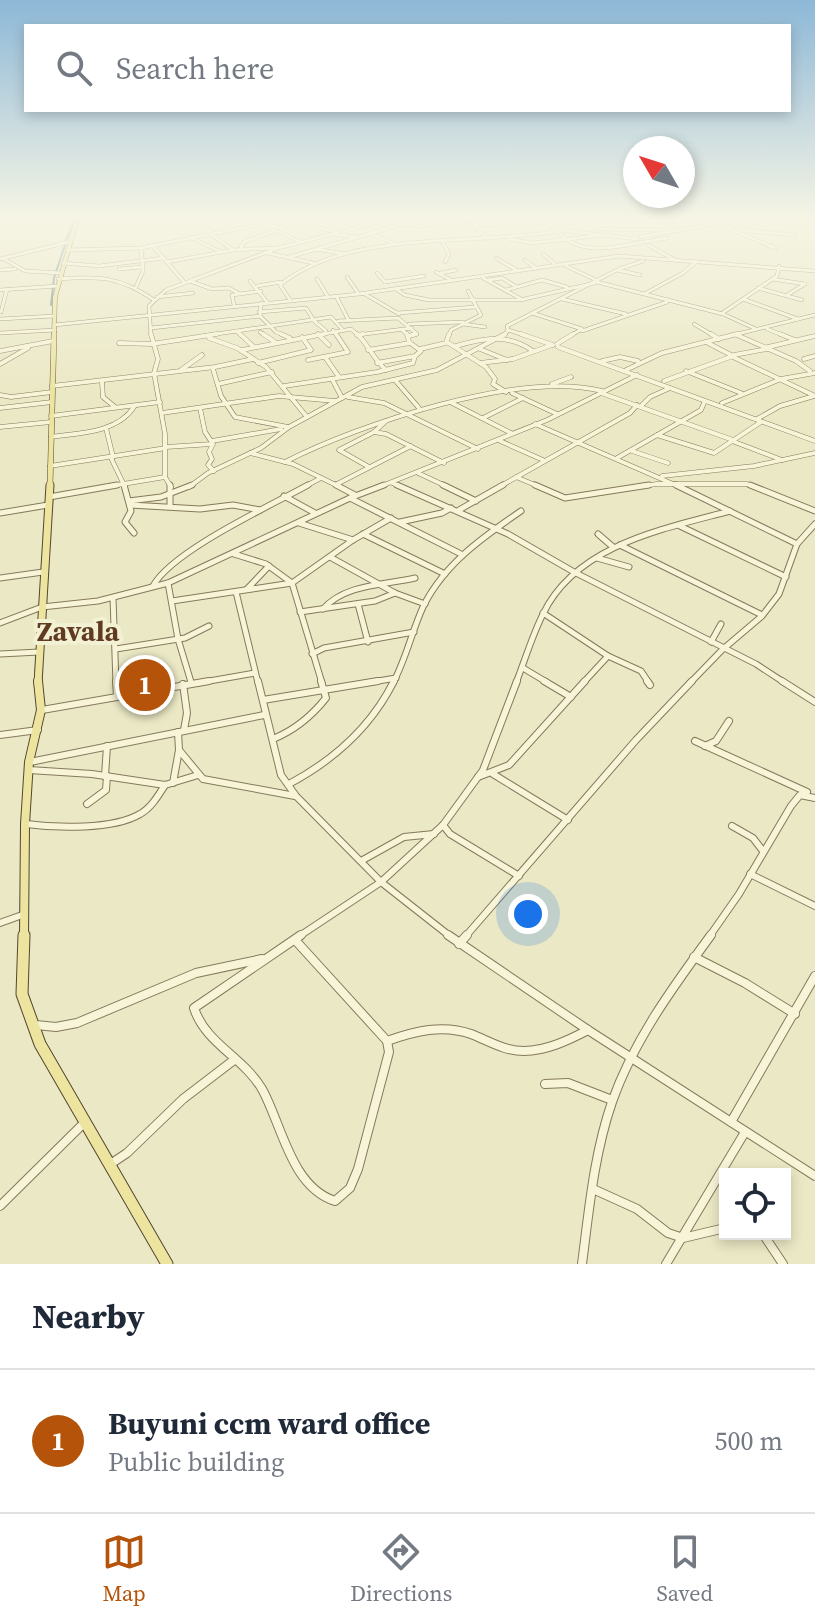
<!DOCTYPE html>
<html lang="en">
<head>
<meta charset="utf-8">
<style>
	:root { --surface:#fff; --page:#f6f6f7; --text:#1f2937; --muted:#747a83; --line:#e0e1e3; --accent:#b45309 }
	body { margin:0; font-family:"Source Serif 4",serif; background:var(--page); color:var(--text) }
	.controls { position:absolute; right:24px; bottom:24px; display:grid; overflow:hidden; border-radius:0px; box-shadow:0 4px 12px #0003 }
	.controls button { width:72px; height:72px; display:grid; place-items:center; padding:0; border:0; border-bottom:2px solid var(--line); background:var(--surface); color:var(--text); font:40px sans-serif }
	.compass { position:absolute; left:623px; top:136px; width:72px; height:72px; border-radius:50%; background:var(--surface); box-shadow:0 4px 12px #0003; rotate:309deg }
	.you { position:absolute; left:528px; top:914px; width:28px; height:28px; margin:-20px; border:6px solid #fff; border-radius:50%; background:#1a73e8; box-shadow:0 0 0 12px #1a73e833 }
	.badge { display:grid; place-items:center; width:52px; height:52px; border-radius:50%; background:var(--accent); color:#fff; font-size:26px; font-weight:700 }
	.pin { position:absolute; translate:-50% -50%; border:4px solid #fff; box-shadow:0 2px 8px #0006 }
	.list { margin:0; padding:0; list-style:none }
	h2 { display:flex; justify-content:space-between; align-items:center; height:104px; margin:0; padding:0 32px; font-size:34px }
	h2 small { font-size:26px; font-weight:400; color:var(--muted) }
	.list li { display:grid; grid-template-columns:52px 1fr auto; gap:24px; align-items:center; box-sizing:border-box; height:144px; padding:0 32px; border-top:2px solid var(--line) }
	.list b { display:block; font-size:30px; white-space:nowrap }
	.list p { margin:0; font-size:26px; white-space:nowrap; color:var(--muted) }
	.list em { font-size:26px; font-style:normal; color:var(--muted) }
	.icon { flex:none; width:44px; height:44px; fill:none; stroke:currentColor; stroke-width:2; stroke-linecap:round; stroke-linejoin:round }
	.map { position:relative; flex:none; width:815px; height:1264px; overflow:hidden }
	.search { position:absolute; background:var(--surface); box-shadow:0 4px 12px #0003; left:24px; right:24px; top:24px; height:88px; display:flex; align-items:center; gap:20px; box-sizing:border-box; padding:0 28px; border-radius:0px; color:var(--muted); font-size:30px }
	.sheet { height:248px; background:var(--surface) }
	nav { display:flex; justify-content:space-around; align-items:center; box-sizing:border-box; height:112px; border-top:2px solid var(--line); background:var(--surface); font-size:22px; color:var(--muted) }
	nav a { display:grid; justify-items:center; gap:4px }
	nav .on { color:var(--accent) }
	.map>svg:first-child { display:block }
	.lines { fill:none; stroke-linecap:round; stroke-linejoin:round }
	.stream { stroke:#6d8d8b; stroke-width:2 }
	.minor-far4-casing { stroke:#857a5c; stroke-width:4 }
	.minor-far3-casing { stroke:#857a5c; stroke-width:5 }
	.minor-far2-casing { stroke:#857a5c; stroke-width:7 }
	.minor-far1-casing { stroke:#857a5c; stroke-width:8 }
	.minor-casing { stroke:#857a5c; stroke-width:10 }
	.primary-far4-casing { stroke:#534730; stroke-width:5 }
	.primary-far3-casing { stroke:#534730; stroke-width:6 }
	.primary-far2-casing { stroke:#534730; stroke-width:9 }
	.primary-far1-casing { stroke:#534730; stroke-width:10 }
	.primary-casing { stroke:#534730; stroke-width:13 }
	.minor-far4 { stroke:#f7f4d7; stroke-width:3 }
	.minor-far3 { stroke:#f7f4d7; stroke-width:4 }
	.minor-far2 { stroke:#f7f4d7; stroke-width:5 }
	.minor-far1 { stroke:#f7f4d7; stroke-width:6 }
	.minor { stroke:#f7f4d7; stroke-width:8 }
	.primary-far4 { stroke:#ece49f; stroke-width:4 }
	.primary-far3 { stroke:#ece49f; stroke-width:5 }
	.primary-far2 { stroke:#ece49f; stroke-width:7 }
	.primary-far1 { stroke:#ece49f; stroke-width:8 }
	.primary { stroke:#ece49f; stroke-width:11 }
	.labels { text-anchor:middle; stroke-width:8; stroke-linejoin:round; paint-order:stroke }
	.quarter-label { font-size:28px; font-weight:bold; fill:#603b21; stroke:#f3f1d4 }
</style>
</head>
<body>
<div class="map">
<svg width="815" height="1264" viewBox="0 0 815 1264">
	<rect width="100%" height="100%" fill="#ebe8c5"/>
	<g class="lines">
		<g class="stream">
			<polyline points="66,240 75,219"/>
			<polyline points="51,305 54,278 65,245"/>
		</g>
		<defs>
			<g id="minor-far4">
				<polyline points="196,219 205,222"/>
				<polyline points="208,219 205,224 211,233"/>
				<polyline points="352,219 364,227"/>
				<path d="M548 219C574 266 625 243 668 238"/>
				<polyline points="582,219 593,219"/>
				<polyline points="720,219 721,225 775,248"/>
				<polyline points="759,219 784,219"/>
				<polyline points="379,221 420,226 482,219"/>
				<polyline points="265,224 279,228 330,219"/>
				<polyline points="721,224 750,219"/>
				<polyline points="312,225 338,233"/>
				<polyline points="468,225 550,223"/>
				<polyline points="474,225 488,239"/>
				<polyline points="272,229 299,241"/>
				<polyline points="552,229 638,239"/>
				<polyline points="596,229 666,230"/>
				<polyline points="740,230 795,235"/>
				<polyline points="343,232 388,219"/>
				<polyline points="371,234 395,244"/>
				<polyline points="212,235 233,250"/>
				<polyline points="190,237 221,252"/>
				<polyline points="640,237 720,223"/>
				<polyline points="510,239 532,243 604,235"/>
				<polyline points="443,243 449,254 445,262"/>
				<polyline points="152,245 184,282"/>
				<polyline points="648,245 675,260"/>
				<polyline points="243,249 241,246 244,242 274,231"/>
				<polyline points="316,249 345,254"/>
				<polyline points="67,250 141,248 288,219"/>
				<polyline points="268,253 313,263"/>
				<polyline points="543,254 555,264"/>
				<polyline points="289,257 421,219"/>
				<polyline points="496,258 518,271"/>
				<polyline points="0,259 69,242"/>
				<polyline points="4,259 25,271 61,273"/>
				<polyline points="525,260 536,268"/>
				<polyline points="167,262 233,250 273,248"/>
				<polyline points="63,263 99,266 164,258"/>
				<polyline points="566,266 598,281"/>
				<polyline points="119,269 142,267"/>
				<polyline points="619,269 643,261"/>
				<polyline points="0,270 15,269"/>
				<polyline points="436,272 451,280"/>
				<polyline points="377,273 385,282"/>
				<polyline points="441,273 456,270"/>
				<polyline points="347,277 358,293"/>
				<polyline points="483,278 523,300"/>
				<path d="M58 279C99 276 119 276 154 300"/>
				<polyline points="317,279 328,297"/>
				<polyline points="772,279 805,284"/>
				<polyline points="488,280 502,278 515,286"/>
				<polyline points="190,281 212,289 229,288 240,294"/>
				<polyline points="250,281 267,302"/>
				<polyline points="385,282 424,276"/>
				<polyline points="597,282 723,314 756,329"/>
				<polyline points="257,286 281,282"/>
				<polyline points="136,287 143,271 141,248"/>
				<polyline points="758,288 802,300"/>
				<polyline points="396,289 405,295 429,300 520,300 595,283"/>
				<polyline points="0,290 57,286"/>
				<polyline points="506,290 542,280 567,287"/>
				<polyline points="363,293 399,314"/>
				<polyline points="646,293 683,273 696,262"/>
				<polyline points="787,295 805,284"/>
				<polyline points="336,296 349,321"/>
				<polyline points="157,297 193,293"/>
				<polyline points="562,299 626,314"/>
				<polyline points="743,299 798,319"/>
				<path d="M290 300 280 285C347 230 469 245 553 232"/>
				<polyline points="261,303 260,316 276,332 286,336"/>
				<polyline points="234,305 232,295 261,291"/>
				<polyline points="1,312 7,289"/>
				<polyline points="259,312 306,308 313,319"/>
				<polyline points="398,313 475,307"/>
				<polyline points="532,313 582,329 570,336"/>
				<polyline points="721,314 777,276 779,266"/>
				<polyline points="0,319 54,316"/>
				<polyline points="312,319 326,331"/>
				<polyline points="338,321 398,318 417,334 409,336"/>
				<polyline points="409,324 463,322"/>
				<polyline points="463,324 485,327"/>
				<polyline points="694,324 714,336"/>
				<polyline points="54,325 359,294 619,256 815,271"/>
				<polyline points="151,328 260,316"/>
				<polyline points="401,329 409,336"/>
				<polyline points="767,329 785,336"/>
				<polyline points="333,330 337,336"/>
				<polyline points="236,331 242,336"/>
				<polyline points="582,331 667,302"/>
				<polyline points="260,332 266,336"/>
				<polyline points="0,333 55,330"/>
				<polyline points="318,334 320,336"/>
				<polyline points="357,335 412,328"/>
				<polyline points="737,335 740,336"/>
				<polyline points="151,336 149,306 166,290 278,248 333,234 355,237"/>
				<polyline points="203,336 331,317 342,329"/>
				<polyline points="313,336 351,329 359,336"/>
				<polyline points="449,336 451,330 481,315 468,291"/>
				<polyline points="504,336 508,330"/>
				<polyline points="527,336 508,330 507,326 617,270 640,275"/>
				<polyline points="729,336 815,315"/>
			</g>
			<g id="minor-far3">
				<polyline points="151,334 158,359 154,373 165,434 165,477 171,487"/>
				<polyline points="240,334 254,347"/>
				<polyline points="263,334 275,342"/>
				<polyline points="281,334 290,338"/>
				<polyline points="318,334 329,345"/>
				<path d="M357 334C369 345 373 359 386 370"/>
				<polyline points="521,334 553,345"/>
				<polyline points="573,334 557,344 558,347 815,441"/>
				<polyline points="711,334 719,339"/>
				<polyline points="780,334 795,340"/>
				<polyline points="357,335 363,334"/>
				<polyline points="737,335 796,361 810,371"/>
				<polyline points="409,336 416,334"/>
				<polyline points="209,338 237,348 266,367 307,417"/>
				<polyline points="447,342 486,367 495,379 493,384 506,392"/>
				<polyline points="119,343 152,344"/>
				<polyline points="152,344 217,334"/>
				<path d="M456 346C484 338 508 333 533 351"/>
				<polyline points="764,348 815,336"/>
				<polyline points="420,349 446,343 449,334"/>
				<polyline points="480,349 507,360"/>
				<polyline points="242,350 324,334"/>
				<polyline points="368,350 410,343"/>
				<polyline points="0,351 53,341"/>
				<polyline points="734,355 767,349"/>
				<polyline points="325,357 339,377"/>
				<polyline points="733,357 815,396"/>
				<polyline points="804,359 815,356"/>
				<polyline points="308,360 348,352 336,334"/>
				<polyline points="602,361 620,357 638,361"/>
				<polyline points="258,363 311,350 302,337"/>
				<polyline points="377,363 415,356 421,351 409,342 407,334"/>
				<polyline points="480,363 513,359 552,345"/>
				<polyline points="0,364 28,348"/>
				<polyline points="213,369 221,396 235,417 288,427"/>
				<polyline points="181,370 202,355"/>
				<polyline points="626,370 662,353 737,334"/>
				<polyline points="686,371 741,393"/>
				<polyline points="332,379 342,398"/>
				<polyline points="395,380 419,408"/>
				<polyline points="664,381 733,356 708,343"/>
				<polyline points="102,382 103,397 115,407"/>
				<polyline points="218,384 272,372"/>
				<polyline points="552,384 571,377"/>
				<polyline points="52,386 215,367 253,359"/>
				<polyline points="284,386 377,372 413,363 415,356"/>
				<polyline points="512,393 557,414"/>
				<polyline points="601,393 733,440"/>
				<polyline points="0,395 11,397 52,392"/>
				<polyline points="348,397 384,403 478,449"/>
				<polyline points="452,403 511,433"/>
				<polyline points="722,403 781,379 815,373"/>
				<polyline points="641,406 650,397 670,388"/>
				<polyline points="0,408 52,402"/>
				<polyline points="200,408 205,432 213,444 209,452 212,459 208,465 214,471"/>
				<polyline points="162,413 279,396 335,401"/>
				<polyline points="51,416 160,402"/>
				<polyline points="483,418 523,398"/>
				<polyline points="757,419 780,406 814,396"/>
				<polyline points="535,424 680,487"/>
				<polyline points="0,427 51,422"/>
				<polyline points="106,428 113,457"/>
				<polyline points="374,432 386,434 444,463"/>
				<polyline points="657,435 714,453 761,422"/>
				<path d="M51 437C79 433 117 433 134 407"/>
				<polyline points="498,440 543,460"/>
				<polyline points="212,441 281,429"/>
				<polyline points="732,441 782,460"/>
				<polyline points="166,447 212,444"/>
				<polyline points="632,451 668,463"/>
				<polyline points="250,453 293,464 340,487"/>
				<polyline points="111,458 125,487"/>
				<polyline points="617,458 701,410 704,403"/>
				<path d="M285 462C359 424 521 370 602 391"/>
				<polyline points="50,466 166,448"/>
				<polyline points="369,467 339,450 374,432 386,421"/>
				<polyline points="418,473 448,487"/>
				<polyline points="662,476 754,466 815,453"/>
				<polyline points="516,477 540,487"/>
				<polyline points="392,483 402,487"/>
				<polyline points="337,484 411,446"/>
				<polyline points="105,487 165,477"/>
				<polyline points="189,487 208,473 261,448 289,427 362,387 437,370 505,334"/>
				<polyline points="304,487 321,478"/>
				<polyline points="379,487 547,420 637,375"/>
				<polyline points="499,487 630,413 637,405"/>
				<polyline points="635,487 657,484 747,484 755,487"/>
			</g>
			<g id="minor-far2">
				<polyline points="124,485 131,511 125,522 134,533"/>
				<polyline points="170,485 170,505"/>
				<polyline points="336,485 355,495"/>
				<polyline points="397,485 508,534 574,572 756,664 785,683"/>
				<polyline points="443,485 476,501"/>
				<polyline points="535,485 565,498 649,485"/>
				<polyline points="676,485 797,544 779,594 762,616 722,650 690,683"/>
				<polyline points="750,485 815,511"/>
				<polyline points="284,496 315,513"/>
				<polyline points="49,497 117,485"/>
				<polyline points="350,498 463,555"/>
				<polyline points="129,501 161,497 192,485"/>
				<polyline points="130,505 200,509 233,505 260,510"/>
				<polyline points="459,510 503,485"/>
				<polyline points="0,513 48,505"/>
				<polyline points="400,522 442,513 451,508"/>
				<polyline points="299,523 353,540"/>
				<polyline points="680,526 786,577"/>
				<polyline points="363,534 445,574"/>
				<polyline points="598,534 613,547"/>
				<polyline points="797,544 815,524"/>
				<polyline points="620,545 762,615"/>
				<polyline points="234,554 266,564 292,583 322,683"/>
				<polyline points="330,557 395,593 425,604"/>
				<polyline points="597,558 629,567"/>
				<polyline points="0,578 43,572"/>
				<polyline points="168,583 178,639 191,682"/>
				<path d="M153 586C172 551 270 506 308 485"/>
				<polyline points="247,589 269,566"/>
				<polyline points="236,592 258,683"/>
				<polyline points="113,598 116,683"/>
				<polyline points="172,601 292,583 353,540 391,518"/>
				<polyline points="358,604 368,642"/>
				<path d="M323 609C345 584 384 585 415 578"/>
				<polyline points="300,612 375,601 395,593"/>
				<polyline points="543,613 608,656 583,683"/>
				<polyline points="0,623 42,607 98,601 168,583 350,498 384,485"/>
				<polyline points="711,642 721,624"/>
				<polyline points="116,649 185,638 209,626"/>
				<polyline points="0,654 39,652"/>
				<polyline points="312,654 324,648 414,632"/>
				<polyline points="608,656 641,671 649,683"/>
				<polyline points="523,668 548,683"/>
				<polyline points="198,683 255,673"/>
				<polyline points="366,683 396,678"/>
				<path d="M393 683C406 659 412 631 423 607 444 564 483 537 521 511"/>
				<path d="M516 683C525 660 532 636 543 614 576 545 663 529 730 511"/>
			</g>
			<g id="minor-far1">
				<polyline points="116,681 117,696"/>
				<polyline points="258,681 281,775 296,796 381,882 451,937"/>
				<polyline points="544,681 571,697"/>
				<polyline points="647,681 650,685"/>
				<polyline points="782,681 815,702"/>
				<polyline points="183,684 187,713 184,730"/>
				<polyline points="263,700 378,681"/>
				<polyline points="42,710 209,681"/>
				<polyline points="178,732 179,750 203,779 295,796"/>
				<polyline points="0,735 38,730"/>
				<path d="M273 739C295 730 311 717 326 698L321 681"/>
				<polyline points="695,741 807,792"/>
				<polyline points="705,746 716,741 729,721"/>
				<polyline points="30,762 264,715"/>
				<polyline points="29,770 92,774 165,785 198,775"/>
				<polyline points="493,774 568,820"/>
				<polyline points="105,776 107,746"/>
				<polyline points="478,777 509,765 585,681"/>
				<polyline points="173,783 179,750"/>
				<path d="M289 784C334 760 371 727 394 681"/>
				<polyline points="87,804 106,790 107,776"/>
				<path d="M26 824C56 828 113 830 140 814 151 808 158 796 165 785"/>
				<polyline points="443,825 450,834 519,876"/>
				<polyline points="732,826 753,838 763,851"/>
				<polyline points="361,861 404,837 434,834"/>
				<polyline points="750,874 815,906"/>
				<polyline points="0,923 25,914"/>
				<polyline points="298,937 381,882 443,825 483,770 517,681"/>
				<polyline points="465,937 636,740 692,681"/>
				<polyline points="709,937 739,894 791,806 800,795 815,798"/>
			</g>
			<g id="minor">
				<polyline points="448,935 588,1030 815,1176"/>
				<path d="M296 941 387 1041 389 1052 358 1169 350 1188 335 1201C291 1187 282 1125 262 1089 244 1058 205 1043 194 1008L301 935"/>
				<polyline points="459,944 467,935"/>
				<polyline points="694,957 745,983 795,1014"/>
				<polyline points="36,1025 56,1027 77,1023 196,973 262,959"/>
				<path d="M387 1041C415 1031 443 1024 471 1034 489 1041 504 1051 524 1051 546 1051 569 1040 588 1030"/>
				<polyline points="545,1084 568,1083 612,1100"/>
				<polyline points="731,1122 815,976"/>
				<polyline points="109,1165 127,1153 183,1099 234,1060"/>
				<polyline points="593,1189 637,1209 668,1233 683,1238 725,1228"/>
				<polyline points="0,1206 83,1124"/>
				<polyline points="763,1234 783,1264"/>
				<path d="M582 1264C589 1210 594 1154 612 1102 634 1040 673 987 711 935"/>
				<polyline points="666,1264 745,1132"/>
			</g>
			<polyline id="primary-far4" points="54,336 55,297 77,219"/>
			<polyline id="primary-far3" points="50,487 54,334"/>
			<polyline id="primary-far2" points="38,683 50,485"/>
			<polyline id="primary-far1" points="24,937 25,824 29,762 41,710 38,681"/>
			<polyline id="primary" points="24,935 22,994 40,1044 167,1264"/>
		</defs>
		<use href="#minor-far4" class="minor-far4-casing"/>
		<use href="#minor-far3" class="minor-far3-casing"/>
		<use href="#minor-far2" class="minor-far2-casing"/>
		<use href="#minor-far1" class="minor-far1-casing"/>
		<use href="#minor" class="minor-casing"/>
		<use href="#primary-far4" class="primary-far4-casing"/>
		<use href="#primary-far3" class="primary-far3-casing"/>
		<use href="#primary-far2" class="primary-far2-casing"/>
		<use href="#primary-far1" class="primary-far1-casing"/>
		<use href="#primary" class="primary-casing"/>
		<use href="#minor-far4" class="minor-far4"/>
		<use href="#minor-far3" class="minor-far3"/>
		<use href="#minor-far2" class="minor-far2"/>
		<use href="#minor-far1" class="minor-far1"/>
		<use href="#minor" class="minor"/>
		<use href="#primary-far4" class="primary-far4"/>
		<use href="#primary-far3" class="primary-far3"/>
		<use href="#primary-far2" class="primary-far2"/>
		<use href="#primary-far1" class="primary-far1"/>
		<use href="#primary" class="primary"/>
	</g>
	<linearGradient id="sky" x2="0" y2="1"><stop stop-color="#8db8d7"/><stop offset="0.55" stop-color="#f6f5e5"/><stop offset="1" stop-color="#f6f5e5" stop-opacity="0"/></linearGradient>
	<rect width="815" height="396" fill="url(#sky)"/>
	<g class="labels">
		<g class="quarter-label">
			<text x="78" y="641">Zavala</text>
		</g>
	</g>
</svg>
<div class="controls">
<button><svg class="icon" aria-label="locate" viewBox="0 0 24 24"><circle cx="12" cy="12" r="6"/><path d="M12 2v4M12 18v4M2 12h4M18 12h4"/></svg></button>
</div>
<svg class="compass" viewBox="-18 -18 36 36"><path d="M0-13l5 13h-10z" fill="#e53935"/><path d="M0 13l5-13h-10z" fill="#747a83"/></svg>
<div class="you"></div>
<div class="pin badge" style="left:145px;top:685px">1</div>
<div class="search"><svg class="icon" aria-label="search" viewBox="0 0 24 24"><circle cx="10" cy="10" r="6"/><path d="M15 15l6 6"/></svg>Search here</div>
</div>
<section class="sheet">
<h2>Nearby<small></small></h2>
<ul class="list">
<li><span class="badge">1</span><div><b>Buyuni ccm ward office</b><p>Public building</p></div><em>500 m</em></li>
</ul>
</section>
<nav>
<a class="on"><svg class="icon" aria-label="map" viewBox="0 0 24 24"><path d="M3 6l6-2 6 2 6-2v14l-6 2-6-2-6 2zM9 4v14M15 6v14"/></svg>Map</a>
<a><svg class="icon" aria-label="directions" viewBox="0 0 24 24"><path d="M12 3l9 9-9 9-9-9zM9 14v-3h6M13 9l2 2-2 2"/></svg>Directions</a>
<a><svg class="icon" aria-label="saved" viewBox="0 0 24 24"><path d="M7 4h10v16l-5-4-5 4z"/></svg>Saved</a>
</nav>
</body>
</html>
